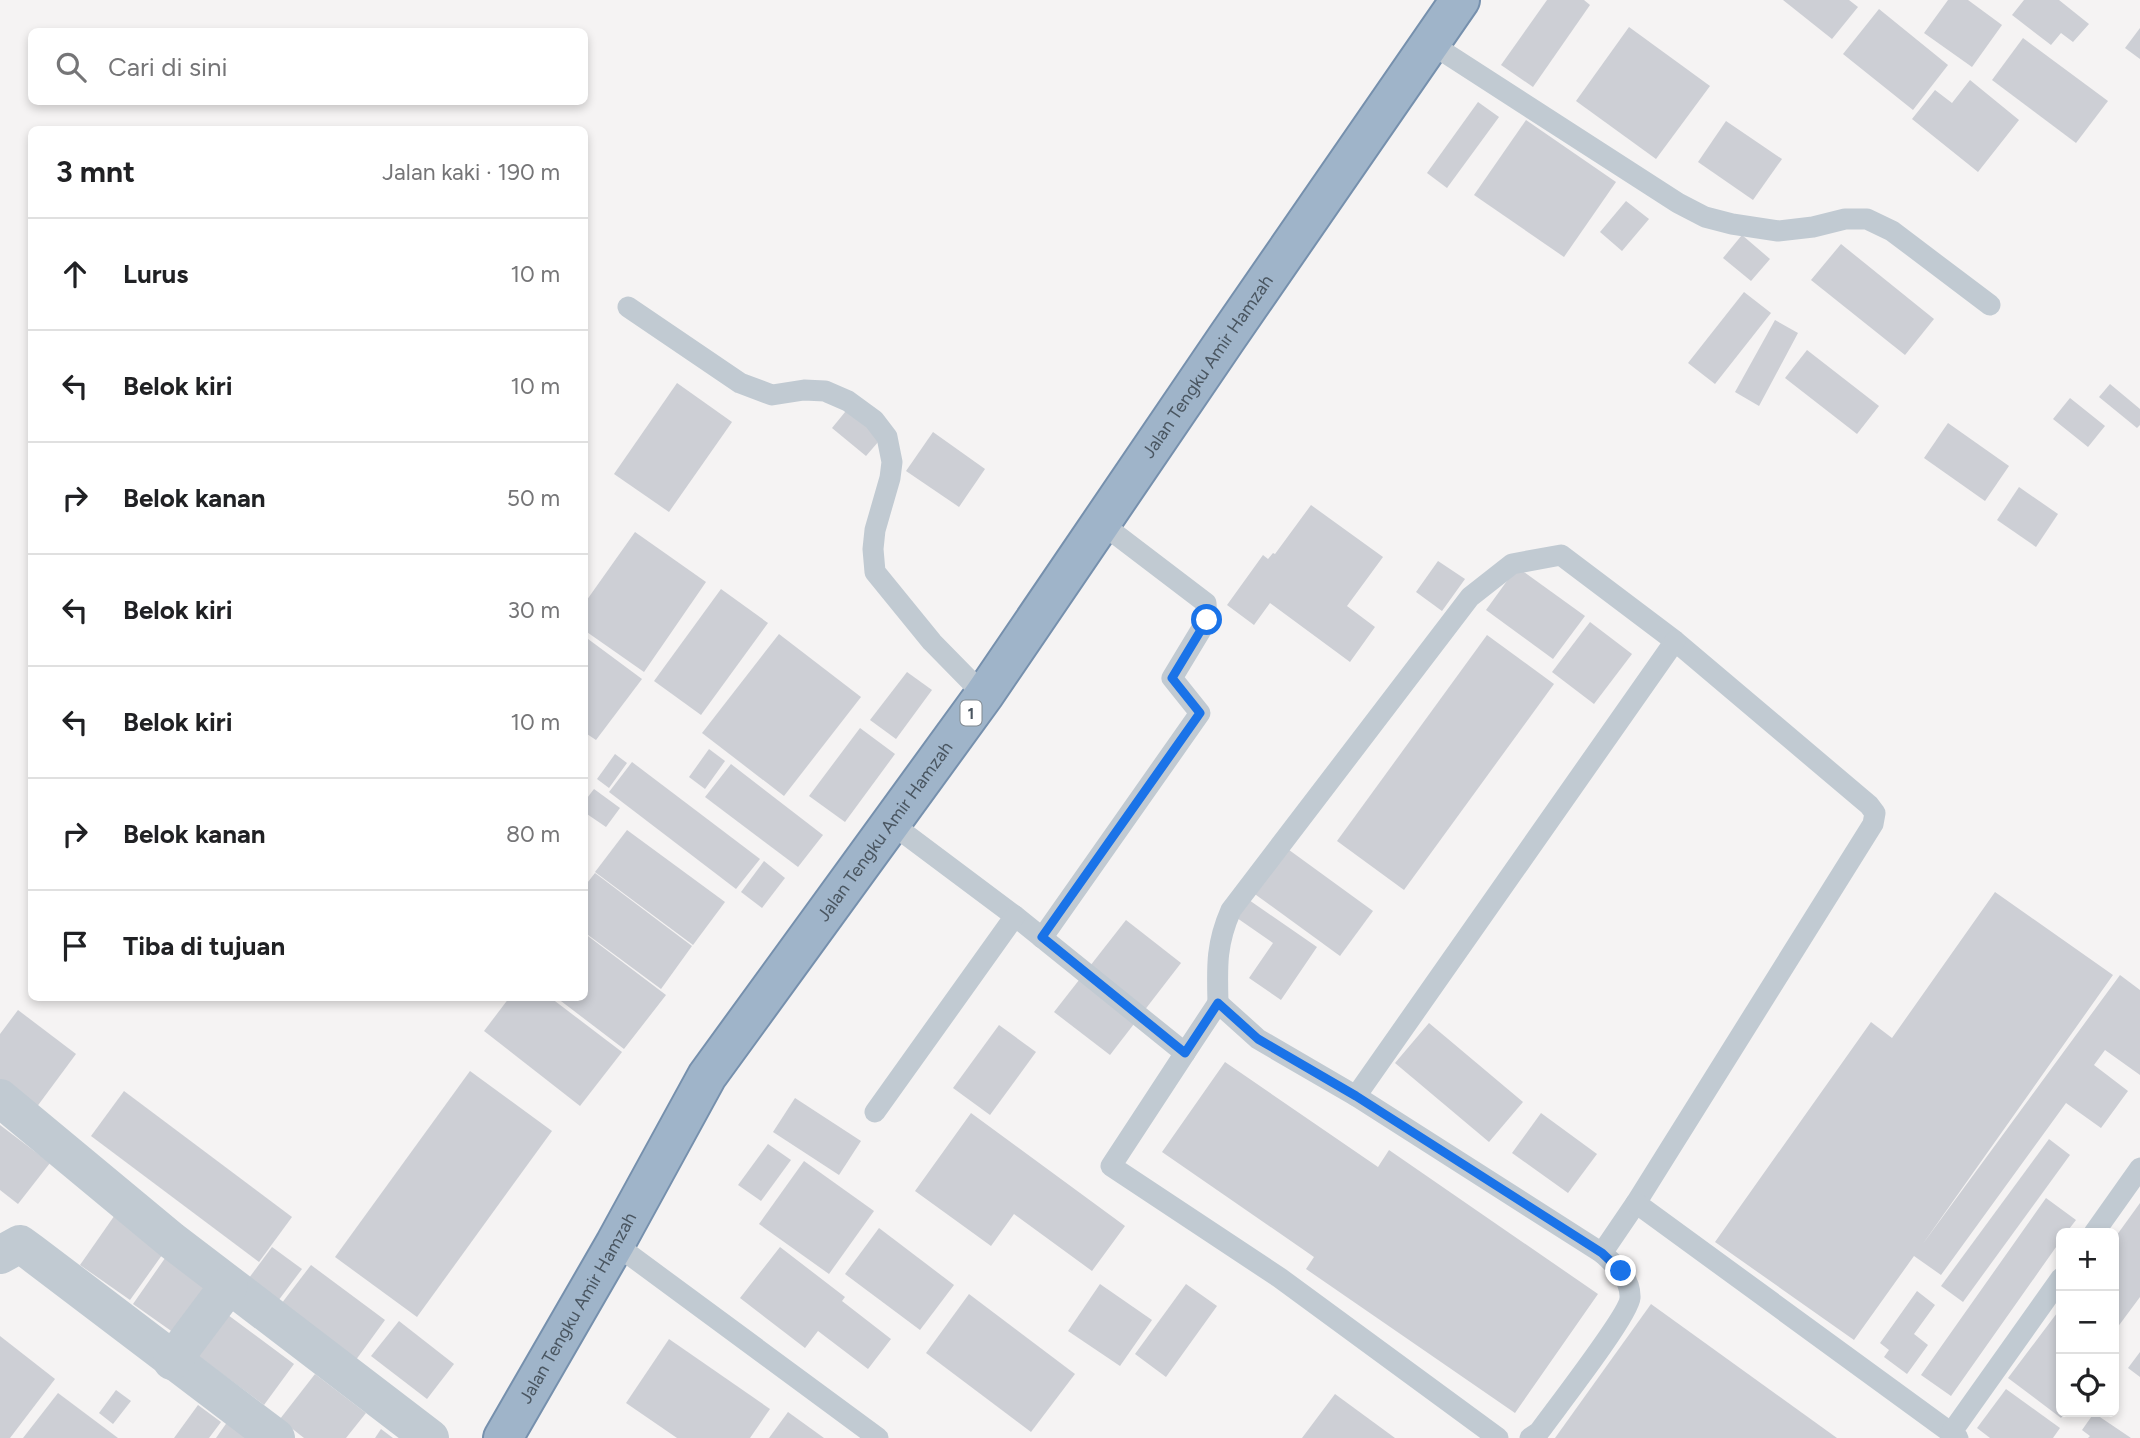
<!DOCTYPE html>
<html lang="id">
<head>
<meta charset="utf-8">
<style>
	:root { --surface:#fff; --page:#f2f2f2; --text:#202124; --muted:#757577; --line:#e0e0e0 }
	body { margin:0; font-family:Figtree,sans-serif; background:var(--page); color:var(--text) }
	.controls { position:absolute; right:21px; bottom:21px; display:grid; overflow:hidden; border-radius:10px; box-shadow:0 4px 10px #0003 }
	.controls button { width:63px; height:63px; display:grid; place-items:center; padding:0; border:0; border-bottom:2px solid var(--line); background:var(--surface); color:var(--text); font:35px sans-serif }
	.stop { position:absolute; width:21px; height:21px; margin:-16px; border:5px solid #1a73e8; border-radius:50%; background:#fff }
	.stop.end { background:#1a73e8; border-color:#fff; box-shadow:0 2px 7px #0008 }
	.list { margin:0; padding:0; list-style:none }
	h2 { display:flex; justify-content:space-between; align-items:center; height:91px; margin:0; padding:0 28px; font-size:30px }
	h2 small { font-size:23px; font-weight:400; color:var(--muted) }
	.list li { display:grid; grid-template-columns:46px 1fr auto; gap:21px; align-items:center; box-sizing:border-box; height:112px; padding:0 28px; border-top:2px solid var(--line) }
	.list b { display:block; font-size:26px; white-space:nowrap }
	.list em { font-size:23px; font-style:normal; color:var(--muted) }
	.icon { flex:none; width:38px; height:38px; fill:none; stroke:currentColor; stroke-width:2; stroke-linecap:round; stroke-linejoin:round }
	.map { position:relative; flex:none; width:2140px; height:1438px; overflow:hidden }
	.search { position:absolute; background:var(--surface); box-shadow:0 4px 10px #0003; left:28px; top:28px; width:560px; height:77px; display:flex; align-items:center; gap:18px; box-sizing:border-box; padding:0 24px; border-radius:10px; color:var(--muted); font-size:26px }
	.panel { position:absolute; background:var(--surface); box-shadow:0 4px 10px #0003; left:28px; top:126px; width:560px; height:875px; border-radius:10px }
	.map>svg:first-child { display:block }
	.building { fill:#cdcfd5 }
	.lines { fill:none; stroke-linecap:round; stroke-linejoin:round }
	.trunk-casing { stroke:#7690ad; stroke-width:42 }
	.service { stroke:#c1cad2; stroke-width:21 }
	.minor { stroke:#c1cad2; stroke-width:38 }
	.trunk { stroke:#9fb4c9; stroke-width:38 }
	.route { stroke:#1a73e8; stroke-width:9 }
	.labels { text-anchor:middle; stroke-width:5; stroke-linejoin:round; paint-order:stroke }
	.shield { fill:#fff; stroke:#808990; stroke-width:2 }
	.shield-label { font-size:16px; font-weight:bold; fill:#4a5661 }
	.street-label { font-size:18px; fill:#4a5661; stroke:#fff }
</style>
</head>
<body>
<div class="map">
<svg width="2140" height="1438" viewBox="0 0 2140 1438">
	<rect width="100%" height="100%" fill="#f5f3f3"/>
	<g class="building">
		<polygon points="1547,0 1584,0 1590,5 1533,87 1501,65"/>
		<polygon points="1783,0 1849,0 1858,7 1832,39"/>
		<polygon points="1948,0 1968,0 2002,25 1972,67 1924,33"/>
		<polygon points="2024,0 2059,0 2089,24 2073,42 2061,33 2051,45 2012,15"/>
		<polygon points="1879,9 1948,65 1913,110 1843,54"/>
		<polygon points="1629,27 1710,86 1656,159 1576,101"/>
		<polygon points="2140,28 2140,59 2125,48"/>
		<polygon points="2023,38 2108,101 2076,143 1992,80"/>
		<polygon points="1970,80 2019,120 1978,172 1912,119 1935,90 1952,103"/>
		<polygon points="1478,102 1499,117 1447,188 1427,173"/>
		<polygon points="1526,120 1616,182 1564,257 1474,195"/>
		<polygon points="1726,121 1782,159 1753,200 1698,162"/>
		<polygon points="1626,201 1649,219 1622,251 1600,232"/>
		<polygon points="1742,235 1770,259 1751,281 1723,258"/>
		<polygon points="1841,244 1934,319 1905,355 1811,280"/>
		<polygon points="1744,292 1771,313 1715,384 1688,363"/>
		<polygon points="1775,320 1798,333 1759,406 1735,392"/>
		<polygon points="1807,350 1879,406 1857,434 1785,378"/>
		<polygon points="677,383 732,422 669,512 614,474"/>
		<polygon points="2110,384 2140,409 2140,425 2137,428 2099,397"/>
		<polygon points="2070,398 2105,426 2088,447 2053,419"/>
		<polygon points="850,406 885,434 866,456 832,428"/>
		<polygon points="1948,423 2009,466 1985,501 1924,458"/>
		<polygon points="933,432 985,469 959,507 906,471"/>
		<polygon points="2019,487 2058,514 2036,547 1997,520"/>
		<polygon points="1311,505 1383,557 1347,606 1375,627 1350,662 1270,603 1254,625 1227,605 1263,555 1268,559 1273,553 1275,554"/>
		<polygon points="635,532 706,582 644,672 584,630 584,604"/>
		<polygon points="1438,561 1465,579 1442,611 1416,592"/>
		<polygon points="1517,567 1585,616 1553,659 1486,610"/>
		<polygon points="721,589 768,623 701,715 654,681"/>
		<polygon points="1590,622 1632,654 1594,704 1552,672"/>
		<polygon points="779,634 861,697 784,796 702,733"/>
		<polygon points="1487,635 1554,684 1404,890 1337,841"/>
		<polygon points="584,636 642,679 596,740 584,732"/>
		<polygon points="907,672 932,690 896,739 870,720"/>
		<polygon points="860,728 895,754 845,822 809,796"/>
		<polygon points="709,749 725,761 705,789 689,777"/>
		<polygon points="615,754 627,763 609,788 597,779"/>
		<polygon points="632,762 760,859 736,889 609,792"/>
		<polygon points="731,764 823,835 798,867 705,797"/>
		<polygon points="594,789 620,808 606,827 584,812 584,802"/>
		<polygon points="627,830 725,902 693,945 595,872"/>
		<polygon points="1285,847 1373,911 1340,956 1252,892"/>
		<polygon points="764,861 785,878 762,908 741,892"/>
		<polygon points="595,873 692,946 661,989 584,932 584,887"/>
		<polygon points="1995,892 2113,975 1922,1245 2120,975 2140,990 2140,1075 2105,1050 2094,1065 2128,1091 2101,1128 2066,1103 1941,1275 1914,1256 1854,1340 1715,1242 1871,1022 1892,1038"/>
		<polygon points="1249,900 1317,947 1281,1000 1249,978 1273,943 1237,918"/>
		<polygon points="1126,920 1181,963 1110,1055 1054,1012"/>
		<polygon points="584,933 666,995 624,1049 557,998 584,998"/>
		<polygon points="509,998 551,998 622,1052 580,1106 484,1031"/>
		<polygon points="18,1010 76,1054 36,1108 0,1081 0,1034"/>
		<polygon points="1429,1023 1523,1102 1489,1142 1395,1063"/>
		<polygon points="999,1025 1036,1052 990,1115 953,1088"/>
		<polygon points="1225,1062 1378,1167 1389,1150 1598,1294 1515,1413 1306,1269 1314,1257 1162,1152"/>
		<polygon points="470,1071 552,1131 417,1317 335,1257"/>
		<polygon points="124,1091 292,1217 259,1262 91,1136"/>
		<polygon points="795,1098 861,1141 839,1175 773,1132"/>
		<polygon points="971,1113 1125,1226 1092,1271 1014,1214 991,1246 915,1191"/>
		<polygon points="1541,1113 1597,1154 1568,1193 1512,1153"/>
		<polygon points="0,1125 50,1163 18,1204 0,1190"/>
		<polygon points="2049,1139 2070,1155 1963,1302 1941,1286"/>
		<polygon points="768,1144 791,1160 761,1201 738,1185"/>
		<polygon points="804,1161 874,1211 829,1274 759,1224"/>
		<polygon points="2046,1198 2076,1220 2066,1233 2061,1233 2061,1240 1951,1396 1921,1375"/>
		<polygon points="2140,1203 2140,1297 2114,1332 2114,1239"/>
		<polygon points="117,1212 167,1248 130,1300 80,1265"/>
		<polygon points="879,1228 954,1285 920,1330 845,1274"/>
		<polygon points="272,1247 302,1269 272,1309 243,1286"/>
		<polygon points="780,1247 845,1297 842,1301 891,1339 868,1369 818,1331 805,1348 740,1298"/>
		<polygon points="170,1251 222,1287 184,1340 133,1304"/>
		<polygon points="311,1265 385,1320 350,1368 275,1312"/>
		<polygon points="1100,1284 1152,1320 1120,1366 1068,1331"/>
		<polygon points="1186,1284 1217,1306 1166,1377 1135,1354"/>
		<polygon points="1917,1291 1935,1305 1914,1334 1928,1345 1907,1374 1884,1357 1889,1350 1880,1343"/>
		<polygon points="969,1294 1075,1374 1031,1432 926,1353"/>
		<polygon points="1651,1304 1837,1438 1555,1438"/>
		<polygon points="2057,1313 2061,1316 2061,1412 2066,1412 2061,1418 2008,1378"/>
		<polygon points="228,1315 294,1364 264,1405 198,1356"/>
		<polygon points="399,1321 454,1364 427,1399 371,1356"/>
		<polygon points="0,1336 55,1379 10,1438 0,1438"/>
		<polygon points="669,1339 770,1409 750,1438 677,1438 626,1403"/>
		<polygon points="2140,1352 2140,1377 2128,1368"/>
		<polygon points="315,1374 366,1413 346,1438 304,1438 280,1419"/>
		<polygon points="2006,1389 2060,1428 2053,1438 1990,1438 1977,1428"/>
		<polygon points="116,1390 131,1401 113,1424 99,1413"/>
		<polygon points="58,1393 118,1438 23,1438"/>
		<polygon points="1335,1394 1395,1438 1302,1438"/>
		<polygon points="198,1405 221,1422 209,1438 174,1438"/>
		<polygon points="788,1412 824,1438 769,1438"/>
		<polygon points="2094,1413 2131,1438 2088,1438 2090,1436 2082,1430"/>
		<polygon points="228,1421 251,1438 216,1438"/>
		<polygon points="381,1429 393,1438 375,1438"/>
	</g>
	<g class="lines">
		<defs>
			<g id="trunk">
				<path id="s1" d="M503 1438 615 1244 707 1076 984 695 1226 339 1460 0"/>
			</g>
		</defs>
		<use href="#trunk" class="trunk-casing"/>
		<g class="service">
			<polyline points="1430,43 1678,203 1705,217 1732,224 1778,231 1813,227 1845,219 1867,219 1892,231 1990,305"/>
			<polyline points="628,307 740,383 772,395 804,390 825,391 848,401 874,420 887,437 892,462 890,478 875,530 873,549 875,572 932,642 984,695"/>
			<path d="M892 824 1015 916 1185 1053 1218 1003 1258 1039 1356 1096 1602 1253C1615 1265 1631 1278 1630 1298 1629 1315 1554 1411 1539 1432L1530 1438"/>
			<polyline points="1042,938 1200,713 1172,678 1207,620 1206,603 1101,523"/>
			<path d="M1218 1003C1217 966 1216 944 1231 910L1470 597 1512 564 1561 555 1675 641 1869 805 1875 813 1873 824 1636 1203 1602 1253"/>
			<polyline points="1185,1053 1111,1166 1280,1278 1498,1438"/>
			<polyline points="1356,1096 1675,641"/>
			<polyline points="875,1112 1015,916"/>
			<polyline points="1636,1203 1958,1438"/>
			<polyline points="2094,1233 2140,1168"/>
			<polyline points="615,1244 878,1438"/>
			<polyline points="1951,1433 2061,1278"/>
		</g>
		<g class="minor">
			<polyline points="0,1098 171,1240 430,1438"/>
			<polyline points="0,1255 20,1244 31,1252 276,1438"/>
			<polyline points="172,1361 229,1285"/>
		</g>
		<use href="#trunk" class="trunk"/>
	</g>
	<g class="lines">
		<polyline class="route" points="1207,620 1172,678 1200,713 1042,937 1185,1053 1218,1003 1258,1039 1356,1096 1602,1253 1621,1271"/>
	</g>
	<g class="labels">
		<rect class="shield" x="960.5" y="700.5" width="21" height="25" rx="5"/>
		<g class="shield-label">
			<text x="971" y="719">1</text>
		</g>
		<g class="street-label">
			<text dy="6" stroke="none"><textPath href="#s1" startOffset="1284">Jalan Tengku Amir Hamzah</textPath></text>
			<text dy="6" stroke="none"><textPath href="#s1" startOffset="718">Jalan Tengku Amir Hamzah</textPath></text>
			<text dy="6" stroke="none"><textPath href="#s1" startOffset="150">Jalan Tengku Amir Hamzah</textPath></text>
		</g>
	</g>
</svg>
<div class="controls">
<button>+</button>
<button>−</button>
<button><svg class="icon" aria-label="locate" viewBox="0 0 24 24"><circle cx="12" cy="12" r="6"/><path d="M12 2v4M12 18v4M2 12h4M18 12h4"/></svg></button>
</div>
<div class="stop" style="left:1207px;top:620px"></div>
<div class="stop end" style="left:1621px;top:1271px"></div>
<div class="search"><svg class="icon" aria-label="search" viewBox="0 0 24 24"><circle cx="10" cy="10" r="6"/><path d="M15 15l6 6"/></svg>Cari di sini</div>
<section class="panel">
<h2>3 mnt<small>Jalan kaki · 190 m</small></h2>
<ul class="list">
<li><svg class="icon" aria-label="ahead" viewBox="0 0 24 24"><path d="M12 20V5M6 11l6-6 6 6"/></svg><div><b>Lurus</b></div><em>10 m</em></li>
<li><svg class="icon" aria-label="left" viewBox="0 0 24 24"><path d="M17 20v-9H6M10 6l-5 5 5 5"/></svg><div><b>Belok kiri</b></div><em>10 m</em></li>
<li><svg class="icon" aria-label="right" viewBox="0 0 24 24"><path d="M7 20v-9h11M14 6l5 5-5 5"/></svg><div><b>Belok kanan</b></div><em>50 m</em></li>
<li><svg class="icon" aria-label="left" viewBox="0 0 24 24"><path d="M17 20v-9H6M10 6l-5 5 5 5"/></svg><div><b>Belok kiri</b></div><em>30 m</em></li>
<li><svg class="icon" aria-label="left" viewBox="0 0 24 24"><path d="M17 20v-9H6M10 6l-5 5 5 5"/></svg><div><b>Belok kiri</b></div><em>10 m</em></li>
<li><svg class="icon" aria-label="right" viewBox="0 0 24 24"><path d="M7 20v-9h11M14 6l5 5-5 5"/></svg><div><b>Belok kanan</b></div><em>80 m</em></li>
<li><svg class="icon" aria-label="arrive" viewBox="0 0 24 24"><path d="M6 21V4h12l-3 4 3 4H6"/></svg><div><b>Tiba di tujuan</b></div></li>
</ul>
</section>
</div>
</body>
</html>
